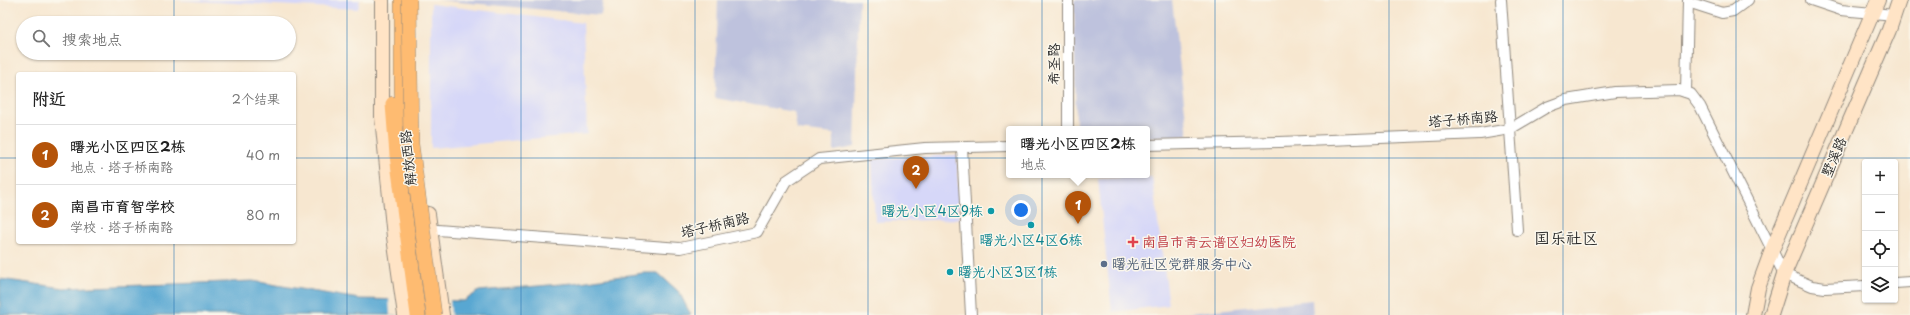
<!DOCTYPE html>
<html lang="zh">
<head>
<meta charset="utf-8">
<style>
	:root { --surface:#fff; --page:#f2f2f2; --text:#222; --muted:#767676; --line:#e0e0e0; --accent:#b45309 }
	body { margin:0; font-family:"Playpen Sans","LXGW WenKai TC",sans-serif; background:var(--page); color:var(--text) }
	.controls { position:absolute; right:12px; bottom:12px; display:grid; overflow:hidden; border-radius:4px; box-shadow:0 1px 3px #0004 }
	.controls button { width:36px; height:36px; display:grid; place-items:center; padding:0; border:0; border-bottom:1px solid var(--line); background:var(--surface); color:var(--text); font:20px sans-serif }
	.you { position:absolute; left:1021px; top:210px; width:14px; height:14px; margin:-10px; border:3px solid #fff; border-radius:50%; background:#1a73e8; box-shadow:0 0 0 6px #1a73e833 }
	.badge { display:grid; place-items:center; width:26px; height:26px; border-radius:50%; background:var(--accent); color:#fff; font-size:13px; font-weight:700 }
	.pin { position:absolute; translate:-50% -33px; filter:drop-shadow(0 1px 2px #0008) }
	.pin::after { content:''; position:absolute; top:21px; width:14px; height:12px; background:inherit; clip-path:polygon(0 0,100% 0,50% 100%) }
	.popup { position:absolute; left:1006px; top:126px; width:144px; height:52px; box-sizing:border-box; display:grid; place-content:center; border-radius:4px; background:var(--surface); filter:drop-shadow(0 1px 3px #0005); font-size:13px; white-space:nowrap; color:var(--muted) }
	.popup b { font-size:15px; color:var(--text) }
	.popup::after { content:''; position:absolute; left:50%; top:100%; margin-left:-8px; border:8px solid transparent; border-top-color:var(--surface) }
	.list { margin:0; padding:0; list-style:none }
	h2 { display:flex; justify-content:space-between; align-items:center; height:52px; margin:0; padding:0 16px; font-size:17px }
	h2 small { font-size:13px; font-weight:400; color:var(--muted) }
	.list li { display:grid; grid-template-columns:26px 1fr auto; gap:12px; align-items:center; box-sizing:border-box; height:60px; padding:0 16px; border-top:1px solid var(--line) }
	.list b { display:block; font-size:15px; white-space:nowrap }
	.list p { margin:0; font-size:13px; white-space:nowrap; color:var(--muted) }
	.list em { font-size:13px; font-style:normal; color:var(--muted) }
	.icon { flex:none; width:22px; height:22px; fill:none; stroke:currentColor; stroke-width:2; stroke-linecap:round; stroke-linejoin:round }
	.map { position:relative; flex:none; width:1910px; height:315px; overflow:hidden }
	.search { position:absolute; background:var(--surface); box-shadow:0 1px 3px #0004; left:16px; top:16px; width:280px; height:44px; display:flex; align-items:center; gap:10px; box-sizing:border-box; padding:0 14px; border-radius:22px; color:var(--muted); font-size:15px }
	.panel { position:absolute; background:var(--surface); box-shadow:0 1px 3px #0004; left:16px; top:72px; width:280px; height:172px; border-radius:4px }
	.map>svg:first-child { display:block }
	.built { fill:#d6d7f8 }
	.industrial { fill:#bec2dd }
	.water { fill:#59a7d2; stroke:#42697e }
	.pier { fill:#f7e7d0 }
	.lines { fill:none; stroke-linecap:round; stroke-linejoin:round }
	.street-casing { stroke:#91897e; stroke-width:12 }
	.secondary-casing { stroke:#91897e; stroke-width:16 }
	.primary-casing { stroke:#91897e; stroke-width:16 }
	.street { stroke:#fff; stroke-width:10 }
	.secondary { stroke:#ffe4c6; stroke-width:14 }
	.primary { stroke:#febb71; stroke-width:15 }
	.primary-bridge-casing { stroke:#91897e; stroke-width:16; stroke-linecap:butt }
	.primary-bridge { stroke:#febb71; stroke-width:15 }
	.grid { fill:none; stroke:#1f6fb2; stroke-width:1; stroke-opacity:0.55 }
	.culture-dot { fill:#0f9aa8; stroke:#fbf7ec; stroke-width:1.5 }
	.health-dot { fill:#e0444e; stroke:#fbf7ec; stroke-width:1.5 }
	.service-dot { fill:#5c6f8a; stroke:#fbf7ec; stroke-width:1.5 }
	.labels { text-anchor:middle; stroke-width:3; stroke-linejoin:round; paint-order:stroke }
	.street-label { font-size:14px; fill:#2b2b2b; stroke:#fbf7ec }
	.culture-label { font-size:14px; fill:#0d838f; stroke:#fbf7ec; text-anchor:end }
	.health-label { font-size:14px; fill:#be3a42; stroke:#fbf7ec; text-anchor:start }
	.service-label { font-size:14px; fill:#4e5e75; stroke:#fbf7ec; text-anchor:start }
	.quarter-label { font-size:16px; fill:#2b2b2b; stroke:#fbf7ec }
</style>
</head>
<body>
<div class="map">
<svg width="1910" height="315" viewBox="0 0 1910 315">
	<rect width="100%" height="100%" fill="#fbf7ec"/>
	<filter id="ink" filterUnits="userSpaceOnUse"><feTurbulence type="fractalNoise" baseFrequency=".025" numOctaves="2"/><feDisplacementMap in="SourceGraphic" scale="8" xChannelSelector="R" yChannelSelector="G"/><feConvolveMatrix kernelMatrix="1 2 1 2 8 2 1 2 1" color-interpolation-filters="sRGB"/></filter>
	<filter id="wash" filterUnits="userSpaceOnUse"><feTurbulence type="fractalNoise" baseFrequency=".012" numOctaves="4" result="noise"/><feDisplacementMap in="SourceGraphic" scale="16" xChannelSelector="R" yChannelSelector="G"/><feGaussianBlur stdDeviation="0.9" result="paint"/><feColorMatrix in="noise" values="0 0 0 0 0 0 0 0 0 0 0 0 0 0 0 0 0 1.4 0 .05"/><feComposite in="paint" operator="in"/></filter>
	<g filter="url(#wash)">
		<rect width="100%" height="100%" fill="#f7e7d0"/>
		<g class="built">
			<polygon points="172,0 360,0 358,9"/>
			<polygon points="431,4 583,23 587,134 431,148"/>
			<polygon points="957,155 959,219 875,222 872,159"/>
			<polygon points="1152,177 1169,305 1112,312 1098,179"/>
		</g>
		<g class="industrial">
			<polygon points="438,0 603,0 601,15"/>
			<polygon points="718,0 859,0 855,147 834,151 834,134 797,130 794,112 715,98"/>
			<polygon points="1074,0 1172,0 1188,136 1147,137 1147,129 1076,129"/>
			<polygon points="1312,300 1313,315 1170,315"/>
		</g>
		<polygon class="water" points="643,273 658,273 679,292 691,315 0,315 0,279 64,288 253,281 359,299 464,301 479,291 573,283"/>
		<polygon class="pier" points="389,298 450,299 451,315 390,315"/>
	</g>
	<g filter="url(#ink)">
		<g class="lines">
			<defs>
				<g id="street">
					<polyline points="1501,0 1517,230"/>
					<polyline points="1811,0 1841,10 1894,15"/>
					<polyline points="1688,2 1722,13 1733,11 1748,0"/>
					<polyline points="1686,92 1688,0"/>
					<polyline points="1068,129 1068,0"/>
					<polyline points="1147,145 1280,142 1480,134 1510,129 1547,107 1566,100 1615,92 1679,90 1691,94 1700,106 1784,274 1812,286 1825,288 1865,286"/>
					<polyline points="962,147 971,315"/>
					<polyline points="424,229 680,248 757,232 786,181 819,159 925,148 1009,146"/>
					<polyline points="1895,283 1910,282"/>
				</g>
				<g id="secondary">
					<polyline points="382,0 382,117 394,237 405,315"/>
					<polyline points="428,214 442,315"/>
					<polyline points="1753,315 1758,288 1772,250 1878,0"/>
					<polyline points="1771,315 1784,274 1889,30 1899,0"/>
				</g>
				<g id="primary">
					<polyline points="402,0 402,90 404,119"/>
					<polyline points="393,104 397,155 418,315"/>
				</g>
			</defs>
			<use href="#street" class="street-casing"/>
			<use href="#secondary" class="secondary-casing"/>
			<use href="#primary" class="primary-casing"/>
			<use href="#street" class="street"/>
			<use href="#secondary" class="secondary"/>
			<use href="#primary" class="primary"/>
			<defs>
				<polyline id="primary-bridge" points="409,0 411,144 434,315"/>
			</defs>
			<use href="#primary-bridge" class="primary-bridge-casing"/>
			<use href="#primary-bridge" class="primary-bridge"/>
		</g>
	</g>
	<path class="grid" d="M174 0V23M347 0V315M521 0V315M695 0V315M868 0V315M1042 0V315M1215 0V315M1389 0V315M1563 0V315M1736 0V315M174 53V74M0 158H18M294 158H1910M174 242V315"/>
	<g class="culture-dot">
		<circle cx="991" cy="211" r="4"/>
		<circle cx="1031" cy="225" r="4"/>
		<circle cx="950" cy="272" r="4"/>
	</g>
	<path class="health-dot" d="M1131 236h4v4h4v4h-4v4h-4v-4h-4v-4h4z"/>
	<circle class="service-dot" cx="1104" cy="264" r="4"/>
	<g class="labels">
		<g class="street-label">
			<text transform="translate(1054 64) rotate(-90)" y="5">希圣路</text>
			<text transform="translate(1463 119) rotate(-5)" y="5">塔子桥南路</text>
			<text transform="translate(1834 157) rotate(-67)" y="5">墅溪路</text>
			<text transform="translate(408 158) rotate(-96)" y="5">解放西路</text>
			<text transform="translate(715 225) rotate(-13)" y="5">塔子桥南路</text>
		</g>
		<g class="culture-label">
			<text x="983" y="216">曙光小区4区9栋</text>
			<text x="1031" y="245" text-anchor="middle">曙光小区4区6栋</text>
			<text x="958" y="277" text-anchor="start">曙光小区3区1栋</text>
		</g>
		<g class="health-label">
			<text x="1142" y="247">南昌市青云谱区妇幼医院</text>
		</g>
		<g class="service-label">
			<text x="1112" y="269">曙光社区党群服务中心</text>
		</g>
		<g class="quarter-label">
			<text x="1566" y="244">国乐社区</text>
		</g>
	</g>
</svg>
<div class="controls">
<button>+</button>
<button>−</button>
<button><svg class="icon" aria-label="locate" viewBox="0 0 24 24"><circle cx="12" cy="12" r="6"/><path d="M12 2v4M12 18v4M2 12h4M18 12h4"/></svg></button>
<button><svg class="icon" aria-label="layers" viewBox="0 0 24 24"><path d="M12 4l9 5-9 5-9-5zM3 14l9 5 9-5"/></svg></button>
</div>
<div class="you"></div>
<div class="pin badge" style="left:1078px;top:224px">1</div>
<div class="popup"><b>曙光小区四区2栋</b>地点</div>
<div class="pin badge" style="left:916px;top:189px">2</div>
<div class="search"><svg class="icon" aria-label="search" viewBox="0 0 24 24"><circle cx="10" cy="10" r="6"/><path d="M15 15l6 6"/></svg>搜索地点</div>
<section class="panel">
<h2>附近<small>2个结果</small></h2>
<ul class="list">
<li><span class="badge">1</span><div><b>曙光小区四区2栋</b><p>地点 · 塔子桥南路</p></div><em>40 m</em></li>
<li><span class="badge">2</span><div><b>南昌市育智学校</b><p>学校 · 塔子桥南路</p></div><em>80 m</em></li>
</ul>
</section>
</div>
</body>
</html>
